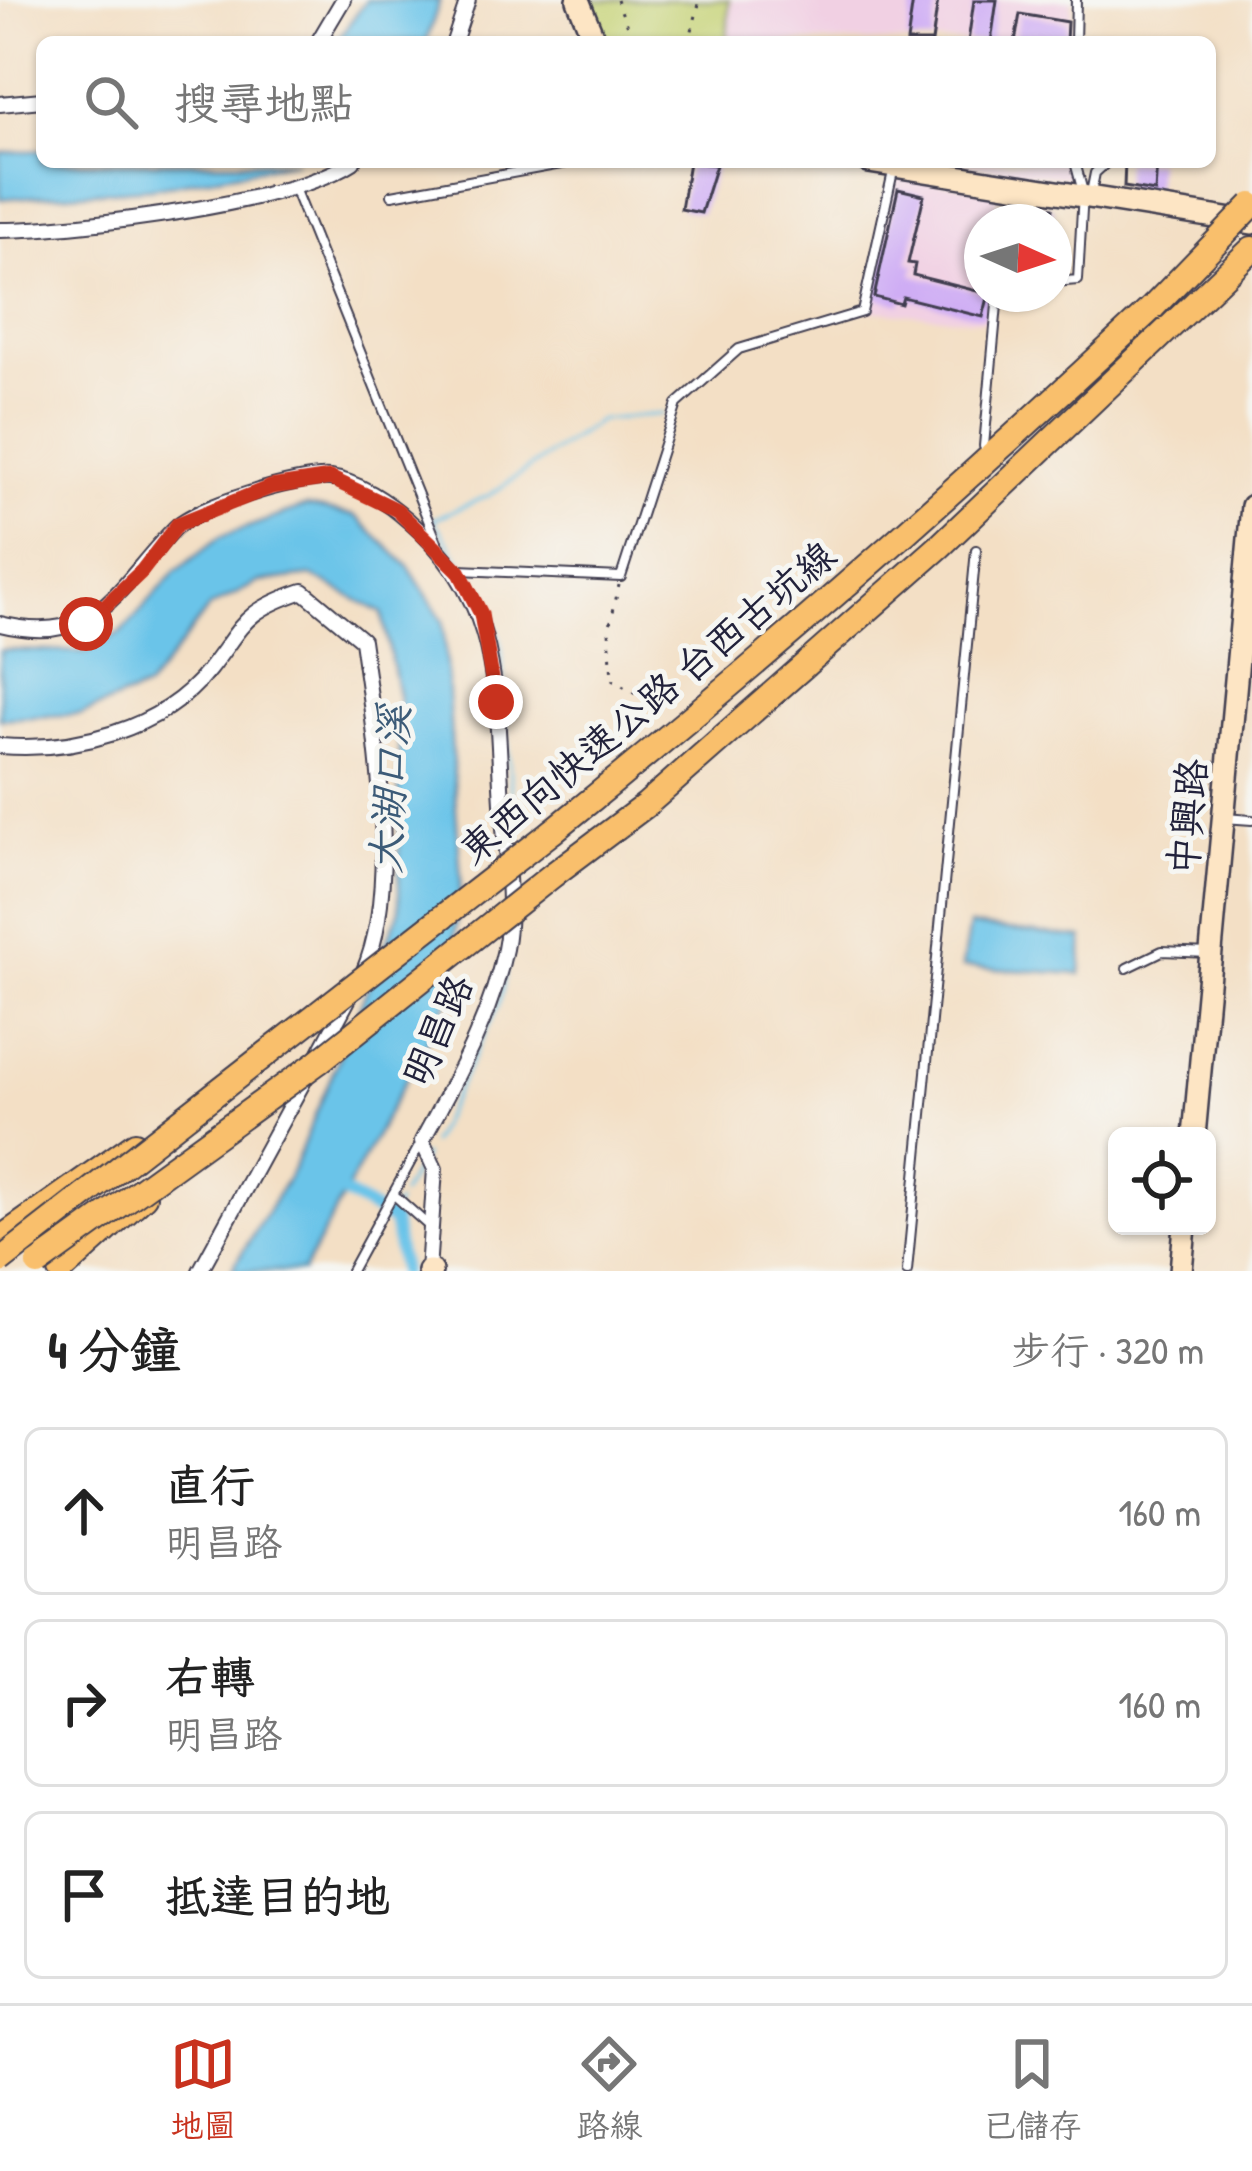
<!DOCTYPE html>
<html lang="zh-TW">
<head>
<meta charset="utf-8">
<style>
	:root { --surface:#fff; --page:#f2f2f2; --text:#222; --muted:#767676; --line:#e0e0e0; --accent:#c8321e }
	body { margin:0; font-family:"Patrick Hand","LXGW WenKai TC",sans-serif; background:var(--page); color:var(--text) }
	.controls { position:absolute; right:36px; bottom:36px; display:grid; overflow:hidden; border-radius:18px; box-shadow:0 3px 9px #0004 }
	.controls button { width:108px; height:108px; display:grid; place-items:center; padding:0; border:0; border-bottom:3px solid var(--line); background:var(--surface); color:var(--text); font:60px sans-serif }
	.compass { position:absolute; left:964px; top:204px; width:108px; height:108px; border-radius:50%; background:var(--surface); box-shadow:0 3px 9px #0004; rotate:93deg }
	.stop { position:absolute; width:36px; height:36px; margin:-27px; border:9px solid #c8321e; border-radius:50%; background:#fff }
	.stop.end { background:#c8321e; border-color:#fff; box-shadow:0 3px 12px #0008 }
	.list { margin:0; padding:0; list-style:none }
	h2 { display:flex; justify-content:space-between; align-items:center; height:156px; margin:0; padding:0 48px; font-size:51px }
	h2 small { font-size:39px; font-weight:400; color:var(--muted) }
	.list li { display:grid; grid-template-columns:78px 1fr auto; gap:36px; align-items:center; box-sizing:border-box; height:168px; margin:0 24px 24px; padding:0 24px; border:3px solid var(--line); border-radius:18px }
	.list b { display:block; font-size:45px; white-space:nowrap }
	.list p { margin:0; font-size:39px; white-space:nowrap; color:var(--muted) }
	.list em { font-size:39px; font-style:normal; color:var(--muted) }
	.icon { flex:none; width:66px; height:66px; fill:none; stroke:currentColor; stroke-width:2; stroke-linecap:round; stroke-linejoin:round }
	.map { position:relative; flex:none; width:1252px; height:1271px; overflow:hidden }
	.search { position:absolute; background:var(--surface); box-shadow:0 3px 9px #0004; left:36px; right:36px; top:36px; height:132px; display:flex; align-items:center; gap:30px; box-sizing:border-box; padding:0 42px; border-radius:18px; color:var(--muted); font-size:45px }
	.sheet { height:732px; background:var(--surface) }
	nav { display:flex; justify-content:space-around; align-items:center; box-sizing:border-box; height:168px; border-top:3px solid var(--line); background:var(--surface); font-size:33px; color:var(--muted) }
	nav a { display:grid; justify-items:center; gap:6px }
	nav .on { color:var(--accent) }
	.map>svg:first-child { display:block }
	.built { fill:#f1d0e3 }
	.green { fill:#c4d172; stroke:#737a56; stroke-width:3 }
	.water { fill:#6bc4e9; stroke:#467392; stroke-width:3 }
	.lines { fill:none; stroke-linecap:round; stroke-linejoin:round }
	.stream { stroke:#6bc4e9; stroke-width:3 }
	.canal { stroke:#6bc4e9; stroke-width:12 }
	.building { fill:#cfadf4 }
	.lane-casing { stroke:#413e50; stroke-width:12 }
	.street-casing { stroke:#413e50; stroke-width:18 }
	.secondary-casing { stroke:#413e50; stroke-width:26 }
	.highway-casing { stroke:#413e50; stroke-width:28 }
	.path { stroke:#413e50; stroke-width:3; stroke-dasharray:3 9; stroke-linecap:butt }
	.lane { stroke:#fff; stroke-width:8 }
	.street { stroke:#fff; stroke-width:14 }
	.secondary { stroke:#fde5c4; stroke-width:21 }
	.highway { stroke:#f9bf6c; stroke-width:24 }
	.highway-bridge-casing { stroke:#413e50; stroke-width:28; stroke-linecap:butt }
	.highway-bridge { stroke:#f9bf6c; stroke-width:24 }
	.route { stroke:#c8321e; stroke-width:15 }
	.labels { text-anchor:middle; stroke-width:10; stroke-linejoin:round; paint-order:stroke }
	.street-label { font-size:39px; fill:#22223b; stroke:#f6f6f2 }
	.water-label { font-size:42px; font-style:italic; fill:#3c5b78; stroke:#f6f6f2 }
</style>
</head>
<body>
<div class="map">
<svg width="1252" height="1271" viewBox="0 0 1252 1271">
	<rect width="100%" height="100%" fill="#f6f6f2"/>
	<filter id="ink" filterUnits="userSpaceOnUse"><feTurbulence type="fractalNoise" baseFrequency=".00833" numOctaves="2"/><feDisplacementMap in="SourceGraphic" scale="24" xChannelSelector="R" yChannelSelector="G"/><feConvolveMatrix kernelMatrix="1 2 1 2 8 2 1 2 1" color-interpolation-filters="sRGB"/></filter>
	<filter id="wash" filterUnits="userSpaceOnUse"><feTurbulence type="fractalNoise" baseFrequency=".004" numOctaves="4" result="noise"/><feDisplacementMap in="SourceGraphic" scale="48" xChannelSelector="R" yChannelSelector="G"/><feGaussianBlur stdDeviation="2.7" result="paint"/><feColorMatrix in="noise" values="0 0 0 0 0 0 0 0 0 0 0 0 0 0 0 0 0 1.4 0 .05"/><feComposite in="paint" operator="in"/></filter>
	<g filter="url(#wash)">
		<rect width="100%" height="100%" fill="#f3dfc5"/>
		<g class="built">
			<polygon points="731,0 1072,0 1071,42 729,42"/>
			<polygon points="942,162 1071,162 1074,178"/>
			<polygon points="897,177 998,192 995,222 982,222 982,294 990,294 989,321 867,310"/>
		</g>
		<polygon class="green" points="587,0 729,0 727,42 604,42"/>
		<g class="water">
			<polygon points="366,0 440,0 426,42 336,42"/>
			<polygon points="42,150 42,162 296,162 151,188 0,199 0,153"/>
			<polygon points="307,506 355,516 408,566 443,621 461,880 448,1001 303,1271 231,1271 293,1169 399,912 399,700 382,613 312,576 259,582 209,608 147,688 82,714 0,719 0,650 86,652 124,630 175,572 220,537"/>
			<polygon points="969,926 1083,938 1081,974 962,967"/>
		</g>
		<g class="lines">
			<g class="stream">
				<polyline points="515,848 501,644 491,609 433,519 488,496 600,420 662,414"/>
				<polyline points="431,1143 499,1004 514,936"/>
				<polyline points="401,1195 423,1156"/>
				<polyline points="389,1217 397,1203"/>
			</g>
			<polyline class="canal" points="335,1188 393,1221 402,1271"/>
		</g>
		<g id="blocks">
			<g class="building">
				<polygon points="913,0 938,0 932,42 907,42"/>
				<polygon points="974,0 997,0 991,42 968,42"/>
				<polygon points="1020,14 1067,22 1066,42 1015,42"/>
				<polygon points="689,162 716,165 701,213 681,209"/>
				<polygon points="1125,162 1157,162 1155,192 1124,187"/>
				<polygon points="898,189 924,195 908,263 915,264 913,275 989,294 983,317 903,297 901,304 874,297"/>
				<polygon points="1014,203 1053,208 1051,222 1012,219"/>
			</g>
		</g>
	</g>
	<g filter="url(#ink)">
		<use href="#blocks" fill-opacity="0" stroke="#413e50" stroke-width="3"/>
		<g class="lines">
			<defs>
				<g id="lane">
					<polyline points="1075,42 1076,0"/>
					<polyline points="294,188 437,542"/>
					<polyline points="1091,193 1095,173 1107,162"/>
					<polyline points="392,195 572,162"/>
					<polyline points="1054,282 1078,280 1083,192 1075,162"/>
					<polyline points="984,446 998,294"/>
					<polyline points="459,570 621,577 677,404 739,349 862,312 894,167"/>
					<polyline points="1224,818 1252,820"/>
					<polyline points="1127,968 1162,951 1209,953"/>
					<polyline points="393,1194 431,1228"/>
					<polyline points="351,1271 422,1141"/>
					<polyline points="907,1271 976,550"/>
				</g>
				<g id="street">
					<polyline points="318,42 343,0"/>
					<polyline points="454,42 468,0"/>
					<polyline points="0,104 42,100"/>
					<path d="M0 230C81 229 289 204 353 162"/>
					<path d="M0 624C98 648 116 588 175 528 196 507 299 475 330 478 357 481 389 503 409 521 502 600 495 691 502 803 505 849 514 904 505 949 490 1020 456 1078 422 1141L435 1169 428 1271"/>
					<path d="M0 746C72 752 161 731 209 670 245 624 241 612 303 591L362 640C375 733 401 887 363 973"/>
					<polyline points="320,1052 349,998"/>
					<polyline points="200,1271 306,1077"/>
				</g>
				<g id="secondary">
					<polyline points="578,0 595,42"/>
					<polyline points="869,162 1252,223"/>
					<polyline points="1194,1136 1252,506"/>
					<polyline points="428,1271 431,1271"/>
					<polyline points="1181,1271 1185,1226"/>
				</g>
				<g id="highway">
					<path d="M553 831C760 664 959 489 1153 307"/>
					<polyline points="554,874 646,805 939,547 1252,249"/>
					<polyline points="0,1239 135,1144"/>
					<polyline points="61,1271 144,1196"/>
				</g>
			</defs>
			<use href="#lane" class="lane-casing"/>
			<use href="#street" class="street-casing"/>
			<use href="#secondary" class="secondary-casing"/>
			<use href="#highway" class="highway-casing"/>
			<g class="path">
				<polyline points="617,0 633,42"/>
				<polyline points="689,42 700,0"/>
				<polyline points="619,585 609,630 612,680 661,709"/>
			</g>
			<use href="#lane" class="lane"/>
			<use href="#street" class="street"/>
			<use href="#secondary" class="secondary"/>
			<use href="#highway" class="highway"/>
			<defs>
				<g id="highway-bridge">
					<polyline points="1153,307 1252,205"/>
					<polyline points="0,1261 553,831"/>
					<polyline points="38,1264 318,1062 554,874"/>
				</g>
			</defs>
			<use href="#highway-bridge" class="highway-bridge-casing"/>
			<use href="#highway-bridge" class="highway-bridge"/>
		</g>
	</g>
	<g class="lines" filter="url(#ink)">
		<polyline class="route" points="86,624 142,571 178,524 271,487 330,478 397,510 459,571 481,614 496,702"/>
	</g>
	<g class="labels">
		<g class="street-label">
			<text transform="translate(647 702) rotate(-40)" y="14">東西向快速公路 台西古坑線</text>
			<text transform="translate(1187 817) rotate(-85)" y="14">中興路</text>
			<text transform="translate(437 1030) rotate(-66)" y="14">明昌路</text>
		</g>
		<g class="water-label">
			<text transform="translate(389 789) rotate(-87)" y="15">大湖口溪</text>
		</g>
	</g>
</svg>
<div class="controls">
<button><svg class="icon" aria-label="locate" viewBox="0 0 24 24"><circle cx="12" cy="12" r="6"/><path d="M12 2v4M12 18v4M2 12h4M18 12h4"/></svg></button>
</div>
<svg class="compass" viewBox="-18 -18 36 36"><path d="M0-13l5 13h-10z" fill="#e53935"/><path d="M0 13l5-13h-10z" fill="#767676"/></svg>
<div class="stop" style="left:86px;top:624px"></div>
<div class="stop end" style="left:496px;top:702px"></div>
<div class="search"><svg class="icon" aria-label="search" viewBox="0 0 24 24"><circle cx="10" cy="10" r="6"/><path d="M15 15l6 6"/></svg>搜尋地點</div>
</div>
<section class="sheet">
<h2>4 分鐘<small>步行 · 320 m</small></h2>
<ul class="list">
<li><svg class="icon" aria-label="ahead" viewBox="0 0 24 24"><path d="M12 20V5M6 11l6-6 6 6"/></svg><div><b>直行</b><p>明昌路</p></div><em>160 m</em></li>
<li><svg class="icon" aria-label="right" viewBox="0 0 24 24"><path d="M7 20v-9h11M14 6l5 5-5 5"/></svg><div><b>右轉</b><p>明昌路</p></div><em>160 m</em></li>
<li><svg class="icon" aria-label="arrive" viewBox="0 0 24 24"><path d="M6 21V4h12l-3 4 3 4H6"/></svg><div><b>抵達目的地</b></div></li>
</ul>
</section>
<nav>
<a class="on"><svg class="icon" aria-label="map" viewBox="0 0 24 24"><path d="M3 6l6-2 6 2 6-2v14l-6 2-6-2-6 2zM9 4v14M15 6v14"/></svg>地圖</a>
<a><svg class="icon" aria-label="directions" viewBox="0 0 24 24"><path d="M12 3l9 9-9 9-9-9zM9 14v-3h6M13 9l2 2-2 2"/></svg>路線</a>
<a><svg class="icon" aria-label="saved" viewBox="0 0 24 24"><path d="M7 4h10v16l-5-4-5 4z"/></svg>已儲存</a>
</nav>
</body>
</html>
